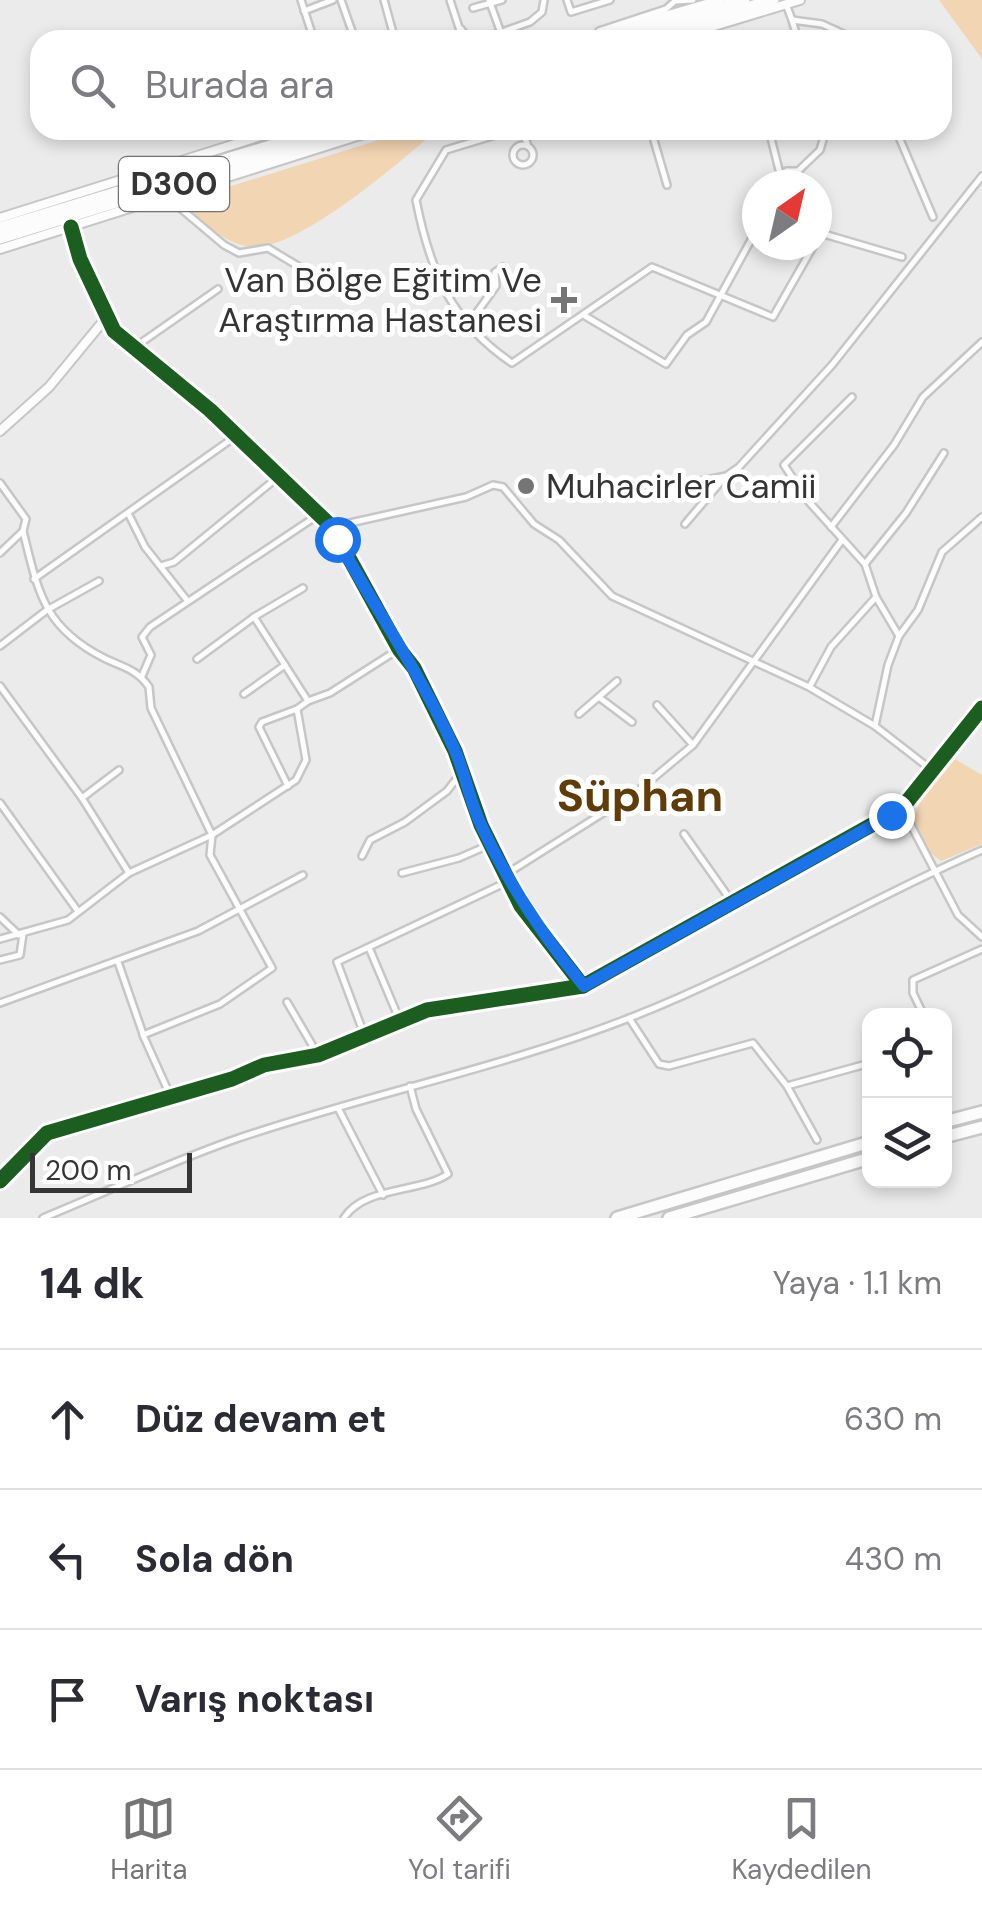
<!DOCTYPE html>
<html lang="tr">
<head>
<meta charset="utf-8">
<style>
	:root { --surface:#fff; --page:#f2f2f3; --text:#2b2b33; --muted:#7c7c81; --line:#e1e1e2; --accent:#767576 }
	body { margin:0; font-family:"DM Sans",sans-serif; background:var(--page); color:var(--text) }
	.controls { position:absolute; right:30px; bottom:30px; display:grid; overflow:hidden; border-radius:20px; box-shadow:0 5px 15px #0003 }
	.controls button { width:90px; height:90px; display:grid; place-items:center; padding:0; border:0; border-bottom:2px solid var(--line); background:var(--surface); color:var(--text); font:50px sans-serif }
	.compass { position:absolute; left:742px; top:170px; width:90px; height:90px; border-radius:50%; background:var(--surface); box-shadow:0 5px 15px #0003; rotate:34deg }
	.scale { position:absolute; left:30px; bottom:25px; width:162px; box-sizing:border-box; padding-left:10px; border:5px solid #363536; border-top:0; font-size:28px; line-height:35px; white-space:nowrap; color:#363536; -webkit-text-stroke:8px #fff; paint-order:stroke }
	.stop { position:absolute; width:30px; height:30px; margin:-22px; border:8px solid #1a73e8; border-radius:50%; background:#fff }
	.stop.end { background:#1a73e8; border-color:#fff; box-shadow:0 2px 10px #0008 }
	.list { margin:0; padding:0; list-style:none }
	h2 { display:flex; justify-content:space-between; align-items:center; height:130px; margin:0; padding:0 40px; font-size:42px }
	h2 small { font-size:32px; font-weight:400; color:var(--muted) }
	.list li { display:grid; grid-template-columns:65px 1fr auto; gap:30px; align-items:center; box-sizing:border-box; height:140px; padding:0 40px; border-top:2px solid var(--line) }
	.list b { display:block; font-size:38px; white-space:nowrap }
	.list em { font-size:32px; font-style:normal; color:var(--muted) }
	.icon { flex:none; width:55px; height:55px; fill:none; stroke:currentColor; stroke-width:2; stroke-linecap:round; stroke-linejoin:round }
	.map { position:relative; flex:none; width:982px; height:1218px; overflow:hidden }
	.search { position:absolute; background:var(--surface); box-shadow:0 5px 15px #0003; left:30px; right:30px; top:30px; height:110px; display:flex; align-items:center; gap:25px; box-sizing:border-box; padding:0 35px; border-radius:30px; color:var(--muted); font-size:38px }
	.sheet { height:550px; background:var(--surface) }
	nav { display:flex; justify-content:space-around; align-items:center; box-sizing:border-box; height:140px; border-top:2px solid var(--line); background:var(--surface); font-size:28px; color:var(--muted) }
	nav a { display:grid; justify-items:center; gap:5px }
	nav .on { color:var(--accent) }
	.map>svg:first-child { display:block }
	.green { fill:#f2d5b3 }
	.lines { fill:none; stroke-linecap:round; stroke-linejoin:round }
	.street-casing { stroke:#c7c6c7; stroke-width:10 }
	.secondary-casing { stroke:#c7c6c7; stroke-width:12 }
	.highway-casing { stroke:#c7c6c7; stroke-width:16 }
	.street { stroke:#fcfcfc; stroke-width:5 }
	.secondary { stroke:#fcfcfc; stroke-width:8 }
	.highway { stroke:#fcfcfc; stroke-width:11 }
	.cycleway-casing { stroke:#fff; stroke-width:21 }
	.cycleway { stroke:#1b5e20; stroke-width:15 }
	.route { stroke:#1a73e8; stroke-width:12 }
	.poi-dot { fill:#767576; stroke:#fff; stroke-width:4 }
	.labels { text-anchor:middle; stroke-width:10; stroke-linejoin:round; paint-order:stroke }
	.shield { fill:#fff; stroke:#727272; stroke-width:2.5 }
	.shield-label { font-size:32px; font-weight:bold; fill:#363536 }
	.poi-label { font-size:35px; fill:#363536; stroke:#fff; text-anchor:end }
	.district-label { font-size:45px; font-weight:bold; fill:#603d08; stroke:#fff }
</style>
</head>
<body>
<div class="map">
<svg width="982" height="1218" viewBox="0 0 982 1218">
	<rect width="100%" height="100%" fill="#ecebec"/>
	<g class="green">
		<polygon points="939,0 982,0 982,59"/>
		<path d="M411 130H437C400 162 301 248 254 247 230 247 196 220 183 201Z"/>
		<path d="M955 759 982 775V844L941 861C888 823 924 798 955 759Z"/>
	</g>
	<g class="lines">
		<defs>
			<g id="street">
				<polyline points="301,0 314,40"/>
				<polyline points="341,0 355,40"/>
				<polyline points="384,0 395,40"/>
				<polyline points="450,0 463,40"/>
				<polyline points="489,0 501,33"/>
				<polyline points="567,0 571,12 610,0"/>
				<polyline points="786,4 792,20 822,24 857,40"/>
				<polyline points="473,8 502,0"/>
				<polyline points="304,11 333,0"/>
				<polyline points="792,20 798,40"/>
				<polyline points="461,29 469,40"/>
				<polyline points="599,31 666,9 675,1 693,0"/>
				<polyline points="488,37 530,22 542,12 544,0"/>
				<path d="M512 130 446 150 416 200C430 271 451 322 512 363L652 267 773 317 814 245"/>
				<polyline points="521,130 527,143"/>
				<polyline points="651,130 667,185"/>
				<polyline points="769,130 780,174 787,171 790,185"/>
				<polyline points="896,130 933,217"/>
				<circle cx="523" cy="155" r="10"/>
				<polyline points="787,171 798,171 820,150 826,130"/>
				<polyline points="166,196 224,245 239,253 268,248 333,287"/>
				<polyline points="817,232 902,257"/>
				<polyline points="585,316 666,364 687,335 706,322 757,229"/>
				<polyline points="470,322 496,286 495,272 503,267"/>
				<polyline points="135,347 218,289"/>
				<polyline points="852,397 784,465 809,502 865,564 876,597 899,636"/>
				<path d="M0 483 26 519 23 531C38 591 43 627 104 658 122 667 137 669 149 687L151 708 212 835 210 855 272 968 220 1004 143 1035 170 1095"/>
				<polyline points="642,493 726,476 739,467 832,365 982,176"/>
				<polyline points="777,497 806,495"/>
				<polyline points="129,515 145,547 186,599"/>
				<polyline points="685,524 724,478"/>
				<polyline points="332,527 466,497 493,485 503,487 534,524 559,540 612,596 809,687 875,726"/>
				<polyline points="831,527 894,445 923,397 982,342"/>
				<polyline points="0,553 23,531"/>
				<polyline points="865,564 906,513 944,453"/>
				<polyline points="161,566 174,562 278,477"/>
				<polyline points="34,579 236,436"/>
				<polyline points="0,646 47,610 99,581"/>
				<polyline points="197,659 254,617 303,588"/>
				<polyline points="142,676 151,655 142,637 150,627 318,515"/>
				<polyline points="0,686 82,798 129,873"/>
				<polyline points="810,686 831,647 876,597"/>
				<polyline points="244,694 285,665"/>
				<polyline points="600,698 632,722"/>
				<polyline points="308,701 330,693 399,649"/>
				<polyline points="657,705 693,745"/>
				<polyline points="579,714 617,681"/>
				<polyline points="933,771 875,726 888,665 899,636 918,610 942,552 982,517"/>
				<polyline points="288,786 259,727 262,722 297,709"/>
				<polyline points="82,798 119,770"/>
				<polyline points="0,803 77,910"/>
				<polyline points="902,808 958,915 982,937"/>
				<polyline points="684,834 732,902"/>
				<polyline points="362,856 370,840 405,822 447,791 461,773"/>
				<polyline points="402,873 459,858 491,844"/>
				<polyline points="508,873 638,791 693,745 842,540"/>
				<polyline points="0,917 19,935"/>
				<polyline points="0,939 68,920 129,873 212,835 296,780 306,760 297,709 308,701 254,617"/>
				<polyline points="370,950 400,1021"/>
				<polyline points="0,960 20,955 23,934"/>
				<polyline points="118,962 143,1034"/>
				<polyline points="287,1002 318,1055"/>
				<polyline points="0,1003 198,931 303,875"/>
				<polyline points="924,1016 913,993 913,980 982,949"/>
				<polyline points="629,1018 659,1064 669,1066 753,1043 787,1086 817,1140"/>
				<polyline points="364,1034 337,962 509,881"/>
				<polyline points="787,1086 870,1063"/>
				<polyline points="338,1108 383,1195"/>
				<path d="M43 1218C106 1192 168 1163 233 1140 364 1095 502 1068 632 1017 753 970 863 901 982 850"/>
				<path d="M344 1218C364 1186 420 1193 448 1174L416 1109 410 1086"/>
			</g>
			<g id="secondary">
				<polyline points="582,40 720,0"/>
				<polyline points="668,40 800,0"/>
				<polyline points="0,218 280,130"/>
				<polyline points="71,227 80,259 114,331 210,410 332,527 399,649 414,668 455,751 481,825 521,906 583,986"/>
				<polyline points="0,249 376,130"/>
				<polyline points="0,431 49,387 105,319"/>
				<polyline points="0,1181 47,1133 232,1079 264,1065 318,1055 427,1010 583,986 902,808 982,708"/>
			</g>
			<g id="highway">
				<polyline points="614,40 744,0"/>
				<polyline points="642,40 773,0"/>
				<polyline points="0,228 303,136"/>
				<polyline points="0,238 348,130"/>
				<polyline points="944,1122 982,1112"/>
				<polyline points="944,1137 982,1127"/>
				<polyline points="617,1218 870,1142"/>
				<polyline points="669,1218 870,1158"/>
			</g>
		</defs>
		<use href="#street" class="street-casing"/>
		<use href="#secondary" class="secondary-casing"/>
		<use href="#highway" class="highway-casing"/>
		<use href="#street" class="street"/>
		<use href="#secondary" class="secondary"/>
		<use href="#highway" class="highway"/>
		<defs>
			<g id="cycleway">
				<polyline points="71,227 80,259 114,331 210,410 332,527 399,649 414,668 455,751 481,825 521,906 583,986"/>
				<polyline points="0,1181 47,1133 232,1079 264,1065 318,1055 427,1010 583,986 902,808 982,708"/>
			</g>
		</defs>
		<use href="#cycleway" class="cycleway-casing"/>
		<use href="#cycleway" class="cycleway"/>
	</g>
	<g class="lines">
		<path class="route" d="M337 539C375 608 420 673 453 746 465 771 469 800 481 825 509 885 542 935 584 986L891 815"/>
	</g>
	<g class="poi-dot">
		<path d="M559 285h10v10h10v10h-10v10h-10v-10h-10v-10h10z"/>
		<circle cx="526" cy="486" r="10"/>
	</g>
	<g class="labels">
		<rect class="shield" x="119" y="157" width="110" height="54" rx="8"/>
		<g class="shield-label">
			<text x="174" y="195">D300</text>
		</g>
		<g class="poi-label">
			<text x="542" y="292">Van Bölge Eğitim Ve<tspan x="542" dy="40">Araştırma Hastanesi</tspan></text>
			<text x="546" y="498" text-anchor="start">Muhacirler Camii</text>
		</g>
		<g class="district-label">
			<text x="640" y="811">Süphan</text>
		</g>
	</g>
</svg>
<div class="controls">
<button><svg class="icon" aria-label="locate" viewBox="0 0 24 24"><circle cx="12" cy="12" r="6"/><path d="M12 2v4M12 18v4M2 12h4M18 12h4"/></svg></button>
<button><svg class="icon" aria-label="layers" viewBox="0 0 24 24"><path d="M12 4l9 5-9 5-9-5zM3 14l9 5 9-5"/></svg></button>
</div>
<svg class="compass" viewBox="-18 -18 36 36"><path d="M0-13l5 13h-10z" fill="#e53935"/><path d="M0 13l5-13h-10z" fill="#7c7c81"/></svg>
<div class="scale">200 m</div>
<div class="stop" style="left:337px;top:539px"></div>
<div class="stop end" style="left:891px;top:815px"></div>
<div class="search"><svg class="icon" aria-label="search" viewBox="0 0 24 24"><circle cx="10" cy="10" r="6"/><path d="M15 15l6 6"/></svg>Burada ara</div>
</div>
<section class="sheet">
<h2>14 dk<small>Yaya · 1.1 km</small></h2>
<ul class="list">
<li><svg class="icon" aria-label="ahead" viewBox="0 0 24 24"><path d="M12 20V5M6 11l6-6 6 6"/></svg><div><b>Düz devam et</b></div><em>630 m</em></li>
<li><svg class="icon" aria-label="left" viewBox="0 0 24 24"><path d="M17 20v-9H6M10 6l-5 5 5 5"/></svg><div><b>Sola dön</b></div><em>430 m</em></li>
<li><svg class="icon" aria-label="arrive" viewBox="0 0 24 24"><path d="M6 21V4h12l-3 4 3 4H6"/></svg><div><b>Varış noktası</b></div></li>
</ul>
</section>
<nav>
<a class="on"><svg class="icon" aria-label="map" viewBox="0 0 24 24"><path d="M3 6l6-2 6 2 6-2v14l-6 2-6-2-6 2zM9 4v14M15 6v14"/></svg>Harita</a>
<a><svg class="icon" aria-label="directions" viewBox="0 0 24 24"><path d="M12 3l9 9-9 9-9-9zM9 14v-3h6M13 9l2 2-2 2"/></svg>Yol tarifi</a>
<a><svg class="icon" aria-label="saved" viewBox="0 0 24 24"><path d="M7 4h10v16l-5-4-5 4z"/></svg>Kaydedilen</a>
</nav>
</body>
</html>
